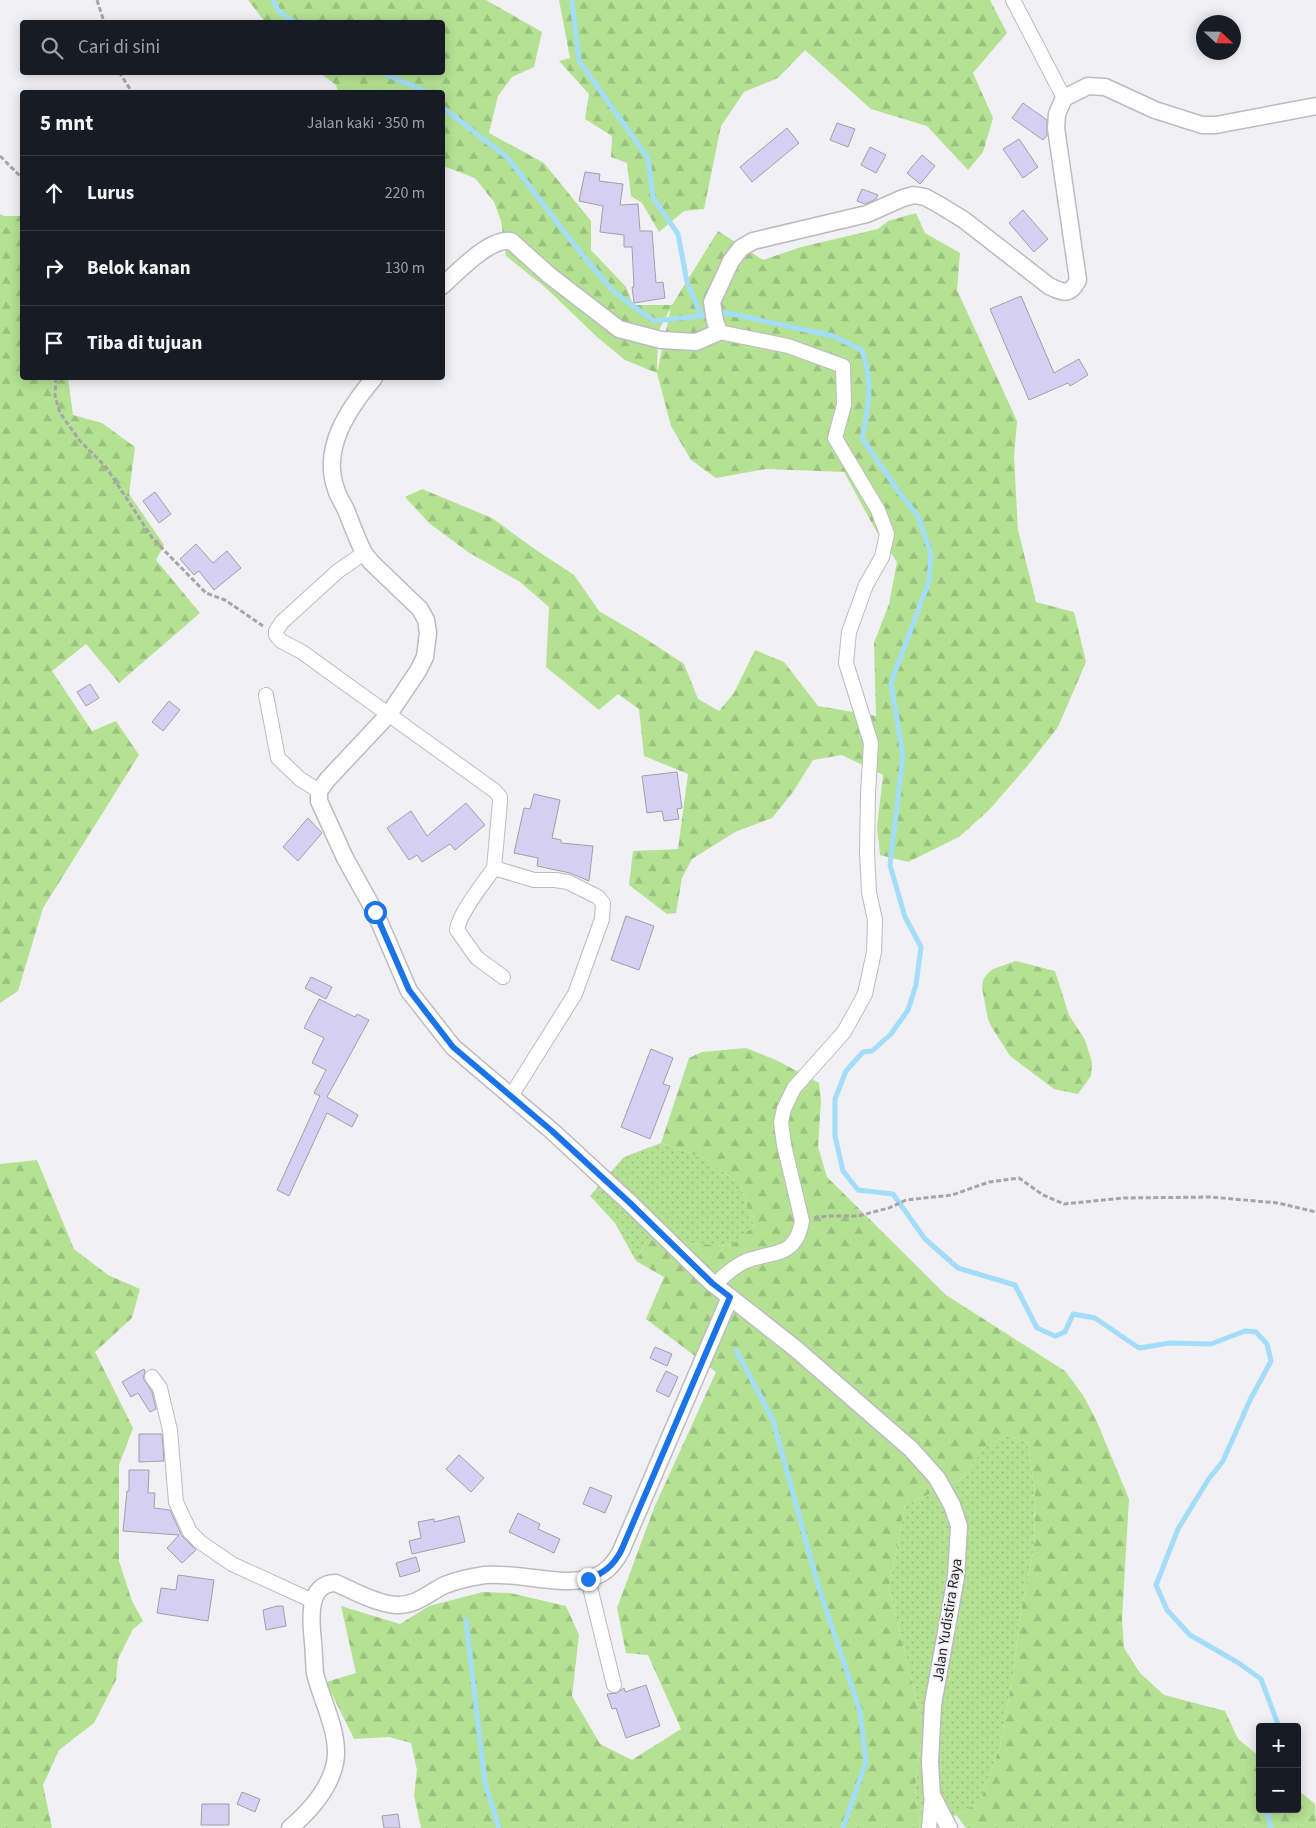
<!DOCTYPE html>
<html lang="id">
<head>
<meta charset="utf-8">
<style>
	:root { --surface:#171b24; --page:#20242c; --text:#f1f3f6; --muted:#9ea1a6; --line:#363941 }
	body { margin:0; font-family:"Source Sans 3",sans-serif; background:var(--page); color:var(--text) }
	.controls { position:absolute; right:15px; bottom:15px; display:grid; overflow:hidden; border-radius:5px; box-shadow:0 2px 12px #0003 }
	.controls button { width:45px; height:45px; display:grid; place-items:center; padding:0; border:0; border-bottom:1px solid var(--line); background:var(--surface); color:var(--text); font:25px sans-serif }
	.compass { position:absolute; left:1196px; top:15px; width:45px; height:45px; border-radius:50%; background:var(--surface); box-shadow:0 2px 12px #0003; rotate:112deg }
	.stop { position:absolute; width:15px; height:15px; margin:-11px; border:4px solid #1a73e8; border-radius:50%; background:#fff }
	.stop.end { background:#1a73e8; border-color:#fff; box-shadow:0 1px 5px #0008 }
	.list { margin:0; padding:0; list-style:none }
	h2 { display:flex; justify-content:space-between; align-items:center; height:65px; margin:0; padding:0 20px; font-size:21px }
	h2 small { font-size:16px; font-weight:400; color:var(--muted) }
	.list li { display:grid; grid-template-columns:32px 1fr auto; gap:15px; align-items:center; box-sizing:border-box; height:75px; padding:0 20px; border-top:1px solid var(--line) }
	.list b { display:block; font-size:19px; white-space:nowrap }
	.list em { font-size:16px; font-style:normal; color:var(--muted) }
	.icon { flex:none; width:28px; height:28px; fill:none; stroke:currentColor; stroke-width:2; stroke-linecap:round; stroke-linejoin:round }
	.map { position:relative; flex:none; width:1316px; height:1828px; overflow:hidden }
	.search { position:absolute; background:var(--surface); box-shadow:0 2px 12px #0003; left:20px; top:20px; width:425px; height:55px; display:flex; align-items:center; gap:12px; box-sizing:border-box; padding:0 18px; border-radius:5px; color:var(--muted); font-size:19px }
	.panel { position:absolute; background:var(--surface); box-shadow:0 2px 12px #0003; left:20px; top:90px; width:425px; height:290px; border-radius:5px }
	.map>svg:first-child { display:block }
	.grass { fill:url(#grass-dots) }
	.forest { fill:url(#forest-firs); fill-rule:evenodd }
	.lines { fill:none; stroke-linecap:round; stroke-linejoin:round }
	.stream { stroke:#a3ddfa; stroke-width:5 }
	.building { fill:#d5d0f3; stroke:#a1a0a5 }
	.minor-casing { stroke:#bcbbc0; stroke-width:16 }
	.tertiary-casing { stroke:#bcbbc0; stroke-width:19 }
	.path { stroke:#a6a5a9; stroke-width:3; stroke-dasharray:5 2.5; stroke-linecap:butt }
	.minor { stroke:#fff; stroke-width:14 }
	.tertiary { stroke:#fff; stroke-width:16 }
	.route { stroke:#1a73e8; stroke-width:6 }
	.labels { text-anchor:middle; stroke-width:4; stroke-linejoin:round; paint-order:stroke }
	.street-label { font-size:15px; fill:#222224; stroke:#f1f0f5 }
</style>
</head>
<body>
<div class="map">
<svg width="1316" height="1828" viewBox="0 0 1316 1828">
	<defs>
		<pattern id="grass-dots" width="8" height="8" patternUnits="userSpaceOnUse" patternTransform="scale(1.25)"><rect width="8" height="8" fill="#b5e193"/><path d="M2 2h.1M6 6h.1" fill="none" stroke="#9bc17f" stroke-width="1.8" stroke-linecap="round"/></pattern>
		<pattern id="forest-firs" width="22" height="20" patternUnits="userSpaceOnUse" patternTransform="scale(1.25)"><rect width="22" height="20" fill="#b5e193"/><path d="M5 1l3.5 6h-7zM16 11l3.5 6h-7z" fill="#9bc17f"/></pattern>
	</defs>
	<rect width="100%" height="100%" fill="#f1f0f5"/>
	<g class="grass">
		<polygon points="661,1143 704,1158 740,1184 754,1226 730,1246 647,1240 636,1261 615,1223 590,1196 624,1157"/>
		<polygon points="1006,1435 1028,1443 1035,1494 1034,1547 1019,1621 1014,1670 1000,1746 980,1802 956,1815 924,1828 920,1828 915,1789 923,1727 889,1588 905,1505 959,1481 984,1448"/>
	</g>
	<g class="forest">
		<path d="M248 0H486L542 32 534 67 512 77 498 96 489 133 544 163 591 221V250L626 287 632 302 636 305H672L718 231 763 260 801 247 878 229 888 221 916 213 925 233 960 253 957 290 1017 421 1014 457 1018 530 1036 602 1074 612 1086 662 1058 727 1029 764 989 810 959 837 908 862 880 855 877 827 883 775 842 755 813 760 793 792 772 818 735 832 692 859 682 878 676 913 667 914 629 885 633 851 678 849 688 774 644 756 639 709 618 694 599 710 546 667 549 607 520 582 468 552 429 523 405 497 422 489 492 518 536 550 574 575 599 611 643 637 684 664 698 699 719 711 734 693 755 650 784 662 818 706 876 716 874 643 889 604 897 562 875 529 844 472 766 469 716 478 691 460 671 426 657 373 625 360 597 337 546 288 506 256 501 221 494 202 475 178 443 166 442 92H338L336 85 320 73 442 72V22H265ZM671 307 658 369 657 370 658 332Z"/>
		<polygon points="559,0 990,0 1007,33 973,73 993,118 983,152 968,170 927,126 871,109 805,50 778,78 744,92 721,126 704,209 684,211 659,232 642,203 631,196 627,163 611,157 612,136 585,119 589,94 559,61 570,58"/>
		<polygon points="0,214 4,216 22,216 22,378 68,378 73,415 102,423 135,447 129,494 164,545 156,560 200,613 119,683 86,644 52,671 92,731 116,721 139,755 43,908 18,991 0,1003"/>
		<polygon points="1016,961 1055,971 1069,1015 1085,1040 1092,1062 1091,1076 1078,1094 1054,1089 1010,1056 991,1026 988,1019 982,988 983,980 987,974 993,969"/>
		<polygon points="746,1048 776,1060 819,1083 821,1101 818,1147 827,1177 946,1295 1065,1371 1083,1395 1097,1422 1129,1499 1122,1619 1124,1648 1140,1673 1164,1695 1225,1711 1238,1739 1260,1757 1260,1809 1297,1809 1297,1789 1315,1804 1316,1828 966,1828 956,1815 980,1802 1000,1746 1014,1670 1019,1621 1034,1547 1035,1494 1028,1443 1006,1435 984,1448 959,1481 905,1505 889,1588 923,1727 915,1789 920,1828 421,1828 414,1795 417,1770 411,1743 389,1737 354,1739 326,1682 356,1673 341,1606 400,1624 429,1606 483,1592 510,1593 566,1606 579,1635 572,1696 600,1744 632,1760 681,1729 648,1655 626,1653 617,1608 654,1508 716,1372 646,1319 664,1277 636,1261 647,1240 730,1246 754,1226 740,1184 704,1158 661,1143 689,1058 702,1052"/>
		<polygon points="37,1160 74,1249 108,1275 140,1289 132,1318 95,1352 133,1428 119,1465 119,1561 132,1601 143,1621 133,1629 118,1659 116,1680 94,1723 59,1750 43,1785 52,1828 0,1828 0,1164"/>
	</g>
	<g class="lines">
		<g class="stream">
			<polyline points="273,0 279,12 295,22"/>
			<polyline points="572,0 579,61 648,158 653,198 678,234 687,282 701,315"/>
			<polyline points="380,72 420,89 425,92"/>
			<path d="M442 107 508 158 576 247 614 292 654 321 728 313 833 336 862 350C873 381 869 407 862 438L899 492 918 516 931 554 929 581 891 683 903 755 890 865 905 917 921 947 916 985 908 1010 891 1034 872 1051 863 1052 846 1071 835 1099V1136L843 1171 858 1190 893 1194 925 1239 958 1268 1015 1285 1037 1328 1055 1336 1065 1332 1073 1314 1095 1318 1139 1348 1170 1343 1211 1344 1245 1331 1256 1332 1267 1344 1271 1361 1250 1400 1223 1461 1208 1480 1178 1529 1156 1585 1167 1610 1190 1635 1237 1662 1261 1679 1279 1727"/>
			<polyline points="736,1350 773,1420 818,1585 860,1711 866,1762 843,1828"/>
			<polyline points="466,1620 485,1783 499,1828"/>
			<polyline points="1266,1809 1271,1828"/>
		</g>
	</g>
	<g class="building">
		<polygon points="1023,103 1047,120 1047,135 1043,140 1012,118"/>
		<polygon points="837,123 855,129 848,147 830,140"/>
		<polygon points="787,128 799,143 752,182 740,167"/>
		<polygon points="1019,139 1038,167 1023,178 1003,149"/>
		<polygon points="870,147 886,155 876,173 861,165"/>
		<polygon points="922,155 935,166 920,184 907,173"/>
		<polygon points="585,172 600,174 599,181 623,184 620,205 638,204 640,231 652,231 656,283 663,282 665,298 634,303 632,287 634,287 632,247 624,247 624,235 600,232 603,206 579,201"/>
		<polygon points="862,189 878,195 876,199 865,204 857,201"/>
		<polygon points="1023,210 1048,239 1034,252 1009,223"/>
		<polygon points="1021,296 1054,373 1079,359 1088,375 1070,386 1068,383 1029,400 990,309"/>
		<polygon points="155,492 171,514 159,523 143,501"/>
		<polygon points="196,544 213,563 227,551 241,568 214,590 199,571 194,575 180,559"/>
		<polygon points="90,684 99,698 86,706 77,692"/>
		<polygon points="169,701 180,710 163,731 152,722"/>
		<polygon points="677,772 682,808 677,809 679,819 664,821 662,811 647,813 642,776"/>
		<polygon points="534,794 560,800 552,838 561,840 561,843 593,846 589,881 570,873 537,866 538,858 514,853 524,808 530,809"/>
		<polygon points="466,803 485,825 455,850 450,844 422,862 417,855 409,860 387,828 411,811 427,836"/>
		<polygon points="308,818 322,833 298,861 283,847"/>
		<polygon points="626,916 654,926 639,970 611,960"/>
		<polygon points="311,977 332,987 326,999 305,988"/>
		<polygon points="319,999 355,1017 357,1014 369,1020 327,1097 358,1115 352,1127 327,1113 289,1196 277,1190 320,1096 314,1093 326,1070 312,1063 324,1038 304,1028"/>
		<polygon points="651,1049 673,1058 663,1084 670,1086 650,1139 621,1127"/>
		<polygon points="655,1347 672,1354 667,1366 650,1358"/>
		<polygon points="144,1369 145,1372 143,1378 152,1392 156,1409 150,1412 138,1393 131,1397 122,1382"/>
		<polygon points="666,1371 678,1377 669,1397 656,1391"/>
		<polygon points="139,1434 162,1434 164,1461 139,1462"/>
		<polygon points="459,1455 484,1478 471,1492 446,1469"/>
		<polygon points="129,1470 149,1470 148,1493 155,1493 154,1508 170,1510 182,1536 196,1550 182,1563 167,1548 179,1535 123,1531 127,1491 129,1491"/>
		<polygon points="590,1487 612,1496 605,1513 583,1504"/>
		<polygon points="518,1513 540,1524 538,1529 560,1539 554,1553 509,1532"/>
		<polygon points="459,1516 465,1542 412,1554 409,1541 421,1538 418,1522 434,1519 434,1522"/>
		<polygon points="416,1557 420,1571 400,1577 396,1563"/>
		<polygon points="178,1575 214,1580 208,1621 157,1613 161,1588 176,1590"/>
		<polygon points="277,1606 283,1606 286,1626 266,1630 263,1610"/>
		<polygon points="646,1685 660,1726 626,1738 616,1708 612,1709 607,1694 617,1693 624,1688 625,1692"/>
		<polygon points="242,1792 260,1799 255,1812 237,1804"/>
		<polygon points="202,1804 229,1804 229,1825 201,1825"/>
		<polygon points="398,1814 400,1828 384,1828 382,1816"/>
	</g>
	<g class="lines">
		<defs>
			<g id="minor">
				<polyline points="1013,0 1064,98"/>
				<polyline points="364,553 338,571 282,622 276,631 276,635 281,641 302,652 331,673 495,791 500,797 500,802 494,868 534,880 555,880 568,882 598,897 603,903 602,919 575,994 511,1096"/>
				<polyline points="266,695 278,758 300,779 319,791"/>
				<path d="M494 868C484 883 459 913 457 930L477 958 503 977"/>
				<path d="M715 1285C724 1275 733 1267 746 1261 774 1250 795 1259 802 1221L784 1145 781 1122 784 1109 794 1088 844 1032 865 994 874 952 875 920 869 892 867 852 868 794 871 743 846 663 849 632 866 585 882 557 887 534 878 510 835 438 844 405 843 366 788 346 719 332"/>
				<polyline points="152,1377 160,1388 170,1430 176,1502 190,1532 200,1542 232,1564 313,1601"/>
				<polyline points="588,1579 614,1685"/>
				<polyline points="929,1828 932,1795"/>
			</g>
			<g id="tertiary">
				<path d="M442 286C457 273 490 237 511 241L549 275 619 329 661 340 696 342 719 332 715 321 712 302 731 261 741 248 753 241 867 214 903 198 914 195 925 197 938 204 964 220 1049 286C1063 293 1070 296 1078 280L1056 128 1057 114 1064 98 1088 86 1105 87 1155 110 1202 125H1216L1316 106"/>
				<polyline points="730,1297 796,1349 911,1449 937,1478 952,1505 959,1526 956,1577 933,1704 930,1762 932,1795 949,1828"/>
				<path d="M290 1828C311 1810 334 1784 336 1755 337 1727 321 1699 315 1673 314 1663 314 1652 313 1642 311 1622 306 1583 336 1583 353 1591 378 1604 396 1605 416 1606 428 1593 445 1585 457 1580 472 1577 485 1575 517 1572 557 1586 587 1579 604 1575 613 1566 621 1551L730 1297 712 1283 630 1203 552 1131 453 1047 409 991 375 912 345 858 319 801V791L328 779 389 714 418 671 425 657 428 633 426 620 420 609 371 562 364 553C357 539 352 525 346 510 343 503 338 497 336 489 321 448 349 408 374 378"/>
			</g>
		</defs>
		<use href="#minor" class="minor-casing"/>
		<use href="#tertiary" class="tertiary-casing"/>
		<g class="path">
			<polyline points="97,0 104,22"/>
			<polyline points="119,72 132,92"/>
			<polyline points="0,156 22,178"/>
			<polyline points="56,378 55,396 60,413 80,441 106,467 153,539 206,593 225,600 263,626"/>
			<polyline points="814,1218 829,1216 858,1216 889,1208 906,1200 952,1195 989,1182 1019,1178 1043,1195 1064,1204 1124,1198 1211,1197 1278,1203 1316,1212"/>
		</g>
		<use href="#minor" class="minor"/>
		<use href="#tertiary" class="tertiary"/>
	</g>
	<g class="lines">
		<path class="route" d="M375 912 409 990 453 1047 552 1131 630 1203 712 1283 730 1297 621 1551C613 1566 604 1573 588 1579"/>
	</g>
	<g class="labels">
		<g class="street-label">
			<text transform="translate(947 1620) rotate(-81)" y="5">Jalan Yudistira Raya</text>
		</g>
	</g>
</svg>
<div class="controls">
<button>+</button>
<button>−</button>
</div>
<svg class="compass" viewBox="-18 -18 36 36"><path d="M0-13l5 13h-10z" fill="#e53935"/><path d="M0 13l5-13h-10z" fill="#9ea1a6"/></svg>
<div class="stop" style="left:375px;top:912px"></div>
<div class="stop end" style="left:588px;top:1579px"></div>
<div class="search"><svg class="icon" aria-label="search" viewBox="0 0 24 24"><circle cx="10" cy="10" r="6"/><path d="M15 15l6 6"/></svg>Cari di sini</div>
<section class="panel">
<h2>5 mnt<small>Jalan kaki · 350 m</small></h2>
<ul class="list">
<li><svg class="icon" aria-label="ahead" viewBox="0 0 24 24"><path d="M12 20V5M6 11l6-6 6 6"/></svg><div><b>Lurus</b></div><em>220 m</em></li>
<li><svg class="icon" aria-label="right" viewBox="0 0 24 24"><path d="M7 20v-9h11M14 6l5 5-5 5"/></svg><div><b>Belok kanan</b></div><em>130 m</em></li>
<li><svg class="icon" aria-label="arrive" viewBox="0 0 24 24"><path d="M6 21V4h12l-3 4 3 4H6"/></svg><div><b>Tiba di tujuan</b></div></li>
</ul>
</section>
</div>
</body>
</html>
